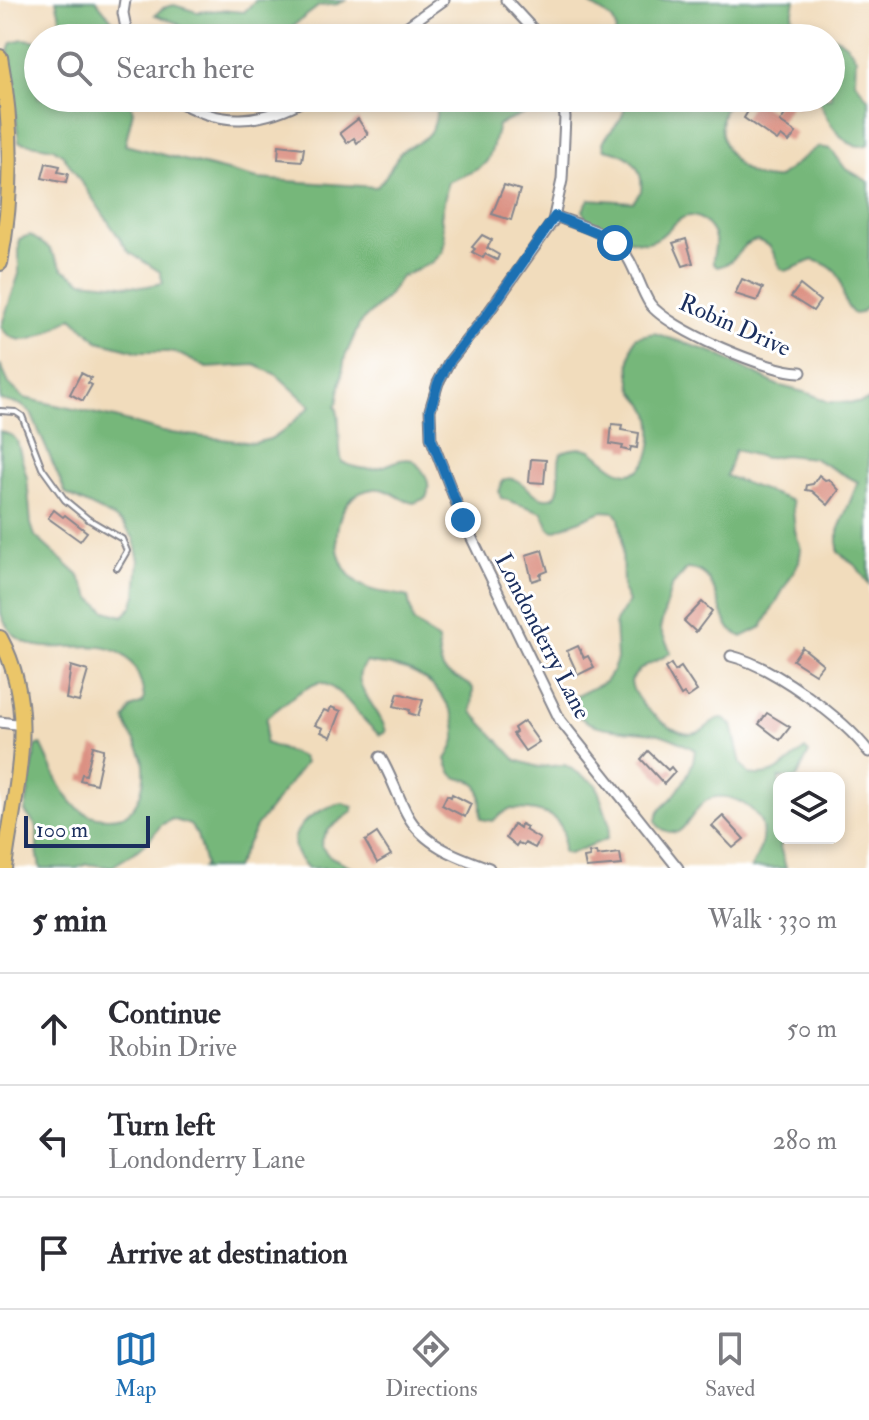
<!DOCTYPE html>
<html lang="en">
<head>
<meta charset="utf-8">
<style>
	:root { --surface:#fff; --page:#f2f2f3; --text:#2b2b33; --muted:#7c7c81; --line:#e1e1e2; --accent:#1f6fb2 }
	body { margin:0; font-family:"IM FELL Double Pica",serif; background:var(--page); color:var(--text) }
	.controls { position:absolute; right:24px; bottom:24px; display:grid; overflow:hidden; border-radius:16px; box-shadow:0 4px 12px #0003 }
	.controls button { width:72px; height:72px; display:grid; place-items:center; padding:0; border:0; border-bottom:2px solid var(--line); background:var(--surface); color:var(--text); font:40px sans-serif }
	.scale { position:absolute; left:24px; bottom:20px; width:126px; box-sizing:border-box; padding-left:8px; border:4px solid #1b2f5e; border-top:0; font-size:22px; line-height:28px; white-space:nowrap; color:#1b2f5e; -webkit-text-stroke:6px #fff; paint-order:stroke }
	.stop { position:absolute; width:24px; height:24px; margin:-18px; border:6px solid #1f6fb2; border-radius:50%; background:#fff }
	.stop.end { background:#1f6fb2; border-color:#fff; box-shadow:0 2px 8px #0008 }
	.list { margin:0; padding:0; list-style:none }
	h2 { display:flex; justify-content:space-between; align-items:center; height:104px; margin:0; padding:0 32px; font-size:34px }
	h2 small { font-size:26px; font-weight:400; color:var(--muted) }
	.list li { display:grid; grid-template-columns:52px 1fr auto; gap:24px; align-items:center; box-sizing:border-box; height:112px; padding:0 32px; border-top:2px solid var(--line) }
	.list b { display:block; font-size:30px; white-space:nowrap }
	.list p { margin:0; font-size:26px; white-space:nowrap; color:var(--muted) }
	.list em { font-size:26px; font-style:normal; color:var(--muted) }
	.icon { flex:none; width:44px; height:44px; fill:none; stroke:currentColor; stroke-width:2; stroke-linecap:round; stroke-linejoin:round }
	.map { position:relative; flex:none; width:869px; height:868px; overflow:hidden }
	.search { position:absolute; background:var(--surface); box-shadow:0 4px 12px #0003; left:24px; right:24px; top:24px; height:88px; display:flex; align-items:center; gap:20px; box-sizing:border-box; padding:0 28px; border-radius:44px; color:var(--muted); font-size:30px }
	.sheet { height:440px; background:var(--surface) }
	nav { display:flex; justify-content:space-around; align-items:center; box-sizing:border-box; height:112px; border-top:2px solid var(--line); background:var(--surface); font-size:22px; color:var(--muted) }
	nav a { display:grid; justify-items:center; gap:4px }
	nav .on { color:var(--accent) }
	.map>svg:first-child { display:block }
	.forest { fill:#76b77a; stroke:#48736c; stroke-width:2 }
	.building { fill:#db9183 }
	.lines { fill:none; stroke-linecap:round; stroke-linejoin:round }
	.service-casing { stroke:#86868d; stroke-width:8 }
	.minor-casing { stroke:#86868d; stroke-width:13 }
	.primary-casing { stroke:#86868d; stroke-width:18 }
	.service { stroke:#fff; stroke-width:4 }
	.minor { stroke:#fff; stroke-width:9 }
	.primary { stroke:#ebc669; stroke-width:14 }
	.route { stroke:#1f6fb2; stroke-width:10 }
	.labels { text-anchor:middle; stroke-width:6; stroke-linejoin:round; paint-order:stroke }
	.street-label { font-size:24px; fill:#1b2f5e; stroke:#fff }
</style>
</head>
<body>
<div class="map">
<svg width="869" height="868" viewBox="0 0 869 868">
	<rect width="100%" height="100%" fill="#fff"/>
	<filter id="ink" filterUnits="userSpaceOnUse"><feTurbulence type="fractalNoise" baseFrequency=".0125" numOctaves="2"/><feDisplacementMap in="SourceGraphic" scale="16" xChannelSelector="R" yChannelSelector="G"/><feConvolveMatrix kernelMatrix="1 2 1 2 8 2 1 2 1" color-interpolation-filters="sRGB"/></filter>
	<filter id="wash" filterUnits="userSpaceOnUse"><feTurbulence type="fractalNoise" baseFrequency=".006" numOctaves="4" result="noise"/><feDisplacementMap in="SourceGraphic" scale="32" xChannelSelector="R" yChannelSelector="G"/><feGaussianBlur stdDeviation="1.8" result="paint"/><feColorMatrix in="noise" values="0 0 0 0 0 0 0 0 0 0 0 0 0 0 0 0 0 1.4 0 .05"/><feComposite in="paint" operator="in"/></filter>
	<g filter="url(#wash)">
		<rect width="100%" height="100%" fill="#f1dcbc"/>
		<g class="forest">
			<polygon points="56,0 96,0 113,21 110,33 93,38 50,38 62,25"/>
			<polygon points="256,0 345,0 338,4 319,6 277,38 195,38 177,23 155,15 163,8 174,5 197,12 220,10 244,12"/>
			<path d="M585 0H795L792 16C808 43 824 27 843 42 848 45 852 52 856 57L855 81 869 100V144C845 155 825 117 818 98H831V38H614C623 16 597 13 585 0Z"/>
			<path d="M23 39 38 41V98H128L133 111 125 145 258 179 376 187C389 177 392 162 402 151 407 147 414 145 419 142 435 132 440 115 433 98H526L531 111 498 125C487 170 490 164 448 182L441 217 445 241 442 253 433 262 401 277 387 297 360 323 345 357 337 404 335 405C342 417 337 446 342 462 354 468 368 471 381 467 393 464 400 457 413 460 424 471 433 482 426 498L414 503C400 501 389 487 374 489 333 493 327 551 351 577 370 596 386 590 408 597L413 621 438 641C440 684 448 668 473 688L472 712 516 760 538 767 565 765 596 784 610 826 607 839 569 854 563 852C562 846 565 838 563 832 557 810 527 809 509 809L492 821 481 819C480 810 483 794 477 786 465 771 455 791 446 759 457 743 459 729 451 711 437 683 417 670 386 665 379 664 373 664 367 662 343 682 383 710 386 732L380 735C359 720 346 690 320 682 299 689 285 704 267 717L265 743 302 757 305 763 256 827 235 868H202L205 865 197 835 190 825 172 819 161 825 149 840 134 853 111 867 87 864 77 868H40L37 850V827L25 812 36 746 41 744C60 782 69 828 123 816 141 806 147 779 143 759 139 745 128 733 125 719L131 708 143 703 144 697C129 597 29 690 1 614 0 603 0 584 0 572 0 525 0 478 0 431L13 436 17 441 27 478 31 524 35 536 78 575 92 599 106 611 123 616 132 607 136 595 139 560 134 539 124 525 113 517 66 494 31 413 21 405 0 400V364L9 384 24 398 115 418 163 432 254 443 270 439 281 433 311 406 277 375 255 365 207 368 175 352H140L98 341 72 317C51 331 20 355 1 327L19 274V239L30 235 49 248 63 269 82 281 142 287 163 283 160 272 129 252 63 155 53 148 19 142 8 53 12 42Z"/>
			<path d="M624 98H732C703 130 737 185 778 178L813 150 819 147 831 149 845 168 869 182V305L860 313 854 314C832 295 856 272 813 260L786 271 781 269 770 246 757 240C737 244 739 263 717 267L713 263C712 255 717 246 715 239 714 232 707 223 701 219 677 206 669 239 648 242 629 244 601 227 585 217L583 210 589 199 633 202 641 191C644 166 628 152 604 149L603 142C612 126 628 119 624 98Z"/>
			<path d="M654 333 715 353 777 385 811 394 828 402 860 403 869 400V584L857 567 838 552V531L858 482 813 458 784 455 765 458 735 450 726 476 792 501 795 531 801 549 799 562 762 627 742 637C740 636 732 631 731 630 715 611 719 568 687 569L671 587 660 629 671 652C656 665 643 660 631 681 633 702 669 733 690 734 703 734 707 725 717 719L723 718 732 725 741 764 749 774C777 779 785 764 805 749L809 753 797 778H779V838H784L780 847 786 868H751C758 856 765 841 762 827 759 807 725 789 707 800 695 807 690 824 678 832 668 833 662 831 656 823 656 809 665 806 673 797 683 784 694 766 695 750 684 744 671 737 659 734 632 728 587 735 571 707V701L576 696 605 682 613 670 617 659 615 622 628 602 623 591 622 538 619 518 615 512 602 511 554 531 549 528 542 512 501 498 499 492 503 480C522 471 532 505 554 497 564 485 555 467 561 453 570 448 582 447 591 450 602 458 614 472 628 473 653 474 656 428 649 411 645 402 634 396 632 386 628 371 629 351 636 337Z"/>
			<path d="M343 803 353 807 352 812C339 822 322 830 321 846L329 856 354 868H308C274 837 310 810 343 803Z"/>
		</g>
		<g id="blocks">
			<g class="building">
				<polygon points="782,98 805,98 798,108 792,104 780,122 796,133 789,142 781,136 777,141 744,118 754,101 772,111"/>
				<polygon points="358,119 368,134 357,143 354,138 347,143 340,133"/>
				<polygon points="279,145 304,148 302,161 278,159"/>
				<polygon points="46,163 60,166 58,172 68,174 66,183 42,178"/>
				<polygon points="504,185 520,190 511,220 492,214"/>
				<polygon points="482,235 492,240 487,248 499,255 497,260 485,254 483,258 472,252 475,249 472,247"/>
				<polygon points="686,239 693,263 683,266 673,243"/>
				<polygon points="742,279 763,288 757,301 735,294"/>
				<polygon points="800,285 820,301 813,311 791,297"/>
				<polygon points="81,373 91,378 88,383 92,385 83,401 70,394"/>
				<polygon points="612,424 622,425 621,430 639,433 637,448 631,447 630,451 622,449 623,446 610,444"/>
				<polygon points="531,459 546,460 544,483 529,482"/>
				<polygon points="819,475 825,480 829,479 839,490 828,505 812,491 806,490 807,485 813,484"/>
				<polygon points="54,510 63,517 65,515 87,532 80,541 48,518"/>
				<polygon points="542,550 548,571 540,574 541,578 532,581 526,555"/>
				<polygon points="702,602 712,611 696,632 684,621"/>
				<polygon points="578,646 584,658 588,656 594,667 578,675 567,651"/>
				<polygon points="802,647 823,664 815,674 793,660"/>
				<polygon points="671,664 675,671 681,667 697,691 687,698 684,694 681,696 665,668"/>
				<polygon points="71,666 88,671 79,702 66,699"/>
				<polygon points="398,693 423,700 418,716 409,713 410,710 394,706"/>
				<polygon points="331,707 341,711 331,737 321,732 323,728 315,725 324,710 329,712"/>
				<polygon points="767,713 790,727 780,740 759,724"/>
				<polygon points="524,721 539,742 525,751 513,734 516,732 514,728"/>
				<polygon points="93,746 103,749 103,752 96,784 80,780 82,774 86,775"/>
				<polygon points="648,751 668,770 671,767 675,772 664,784 641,759"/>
				<polygon points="452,794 471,804 465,817 442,805 447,795 451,797"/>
				<polygon points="723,816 744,839 733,848 712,826"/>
				<polygon points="514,824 520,828 521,824 527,827 525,830 540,839 535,848 525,843 524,845 518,843 516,846 506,838"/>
				<polygon points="377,833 391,855 377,863 365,841"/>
				<polygon points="596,852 597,856 620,853 622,865 586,868 584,858 590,857 589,853"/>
			</g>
		</g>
	</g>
	<g filter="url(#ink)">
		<use href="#blocks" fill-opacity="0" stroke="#86868d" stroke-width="2"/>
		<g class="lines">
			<defs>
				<polyline id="service" points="0,411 16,412 22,416 42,468 65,500 88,519 122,539 127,551 117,568"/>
				<g id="minor">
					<polyline points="125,0 123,13 128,38"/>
					<polyline points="506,0 541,38"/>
					<polyline points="391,38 444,0"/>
					<path d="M173 98C220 128 261 124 308 98"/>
					<polyline points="562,98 565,117 562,180 553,221 488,313 449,362 438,383 430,410 431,438 463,520 560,720 678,868"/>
					<path d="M555 216C575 224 600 230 617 244 634 260 638 285 650 304 668 329 771 373 801 372"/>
					<path d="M731 656C773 666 843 718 869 752"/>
					<polyline points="0,722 23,725"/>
					<path d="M380 757C391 775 397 795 407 814 423 845 458 857 489 868"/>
				</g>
				<g id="primary">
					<path d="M0 57C13 126 13 194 0 263"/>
					<path d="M0 638C40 712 14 790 4 868"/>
				</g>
			</defs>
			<use href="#service" class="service-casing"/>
			<use href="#minor" class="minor-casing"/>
			<use href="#primary" class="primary-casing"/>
			<use href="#service" class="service"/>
			<use href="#minor" class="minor"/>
			<use href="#primary" class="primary"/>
		</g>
	</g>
	<g class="lines" filter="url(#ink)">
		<polyline class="route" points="463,520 431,438 430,410 438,383 449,362 488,313 555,216 597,233 615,243"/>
	</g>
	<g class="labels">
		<g class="street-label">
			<text transform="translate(735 325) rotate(24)" y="8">Robin Drive</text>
			<text transform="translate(543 636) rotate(63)" y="8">Londonderry Lane</text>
		</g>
	</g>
</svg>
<div class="controls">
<button><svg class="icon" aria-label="layers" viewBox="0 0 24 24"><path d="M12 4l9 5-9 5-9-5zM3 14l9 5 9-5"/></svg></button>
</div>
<div class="scale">100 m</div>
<div class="stop" style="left:615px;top:243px"></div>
<div class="stop end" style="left:463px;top:520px"></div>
<div class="search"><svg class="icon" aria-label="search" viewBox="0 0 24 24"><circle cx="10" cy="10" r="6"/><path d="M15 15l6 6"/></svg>Search here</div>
</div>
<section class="sheet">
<h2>5 min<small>Walk · 330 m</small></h2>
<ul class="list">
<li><svg class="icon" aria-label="ahead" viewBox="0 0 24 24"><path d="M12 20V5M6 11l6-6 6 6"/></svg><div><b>Continue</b><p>Robin Drive</p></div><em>50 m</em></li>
<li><svg class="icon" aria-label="left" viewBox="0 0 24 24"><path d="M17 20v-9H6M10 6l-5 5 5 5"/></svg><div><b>Turn left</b><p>Londonderry Lane</p></div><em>280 m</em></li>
<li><svg class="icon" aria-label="arrive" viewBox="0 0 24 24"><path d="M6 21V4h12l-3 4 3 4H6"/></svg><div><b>Arrive at destination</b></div></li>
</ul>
</section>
<nav>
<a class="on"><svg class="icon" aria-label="map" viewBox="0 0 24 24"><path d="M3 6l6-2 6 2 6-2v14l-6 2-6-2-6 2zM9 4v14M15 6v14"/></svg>Map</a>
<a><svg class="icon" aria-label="directions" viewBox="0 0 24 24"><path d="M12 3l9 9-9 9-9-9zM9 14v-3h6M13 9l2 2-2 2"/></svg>Directions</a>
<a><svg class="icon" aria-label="saved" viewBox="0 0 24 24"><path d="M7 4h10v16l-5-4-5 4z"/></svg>Saved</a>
</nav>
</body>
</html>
